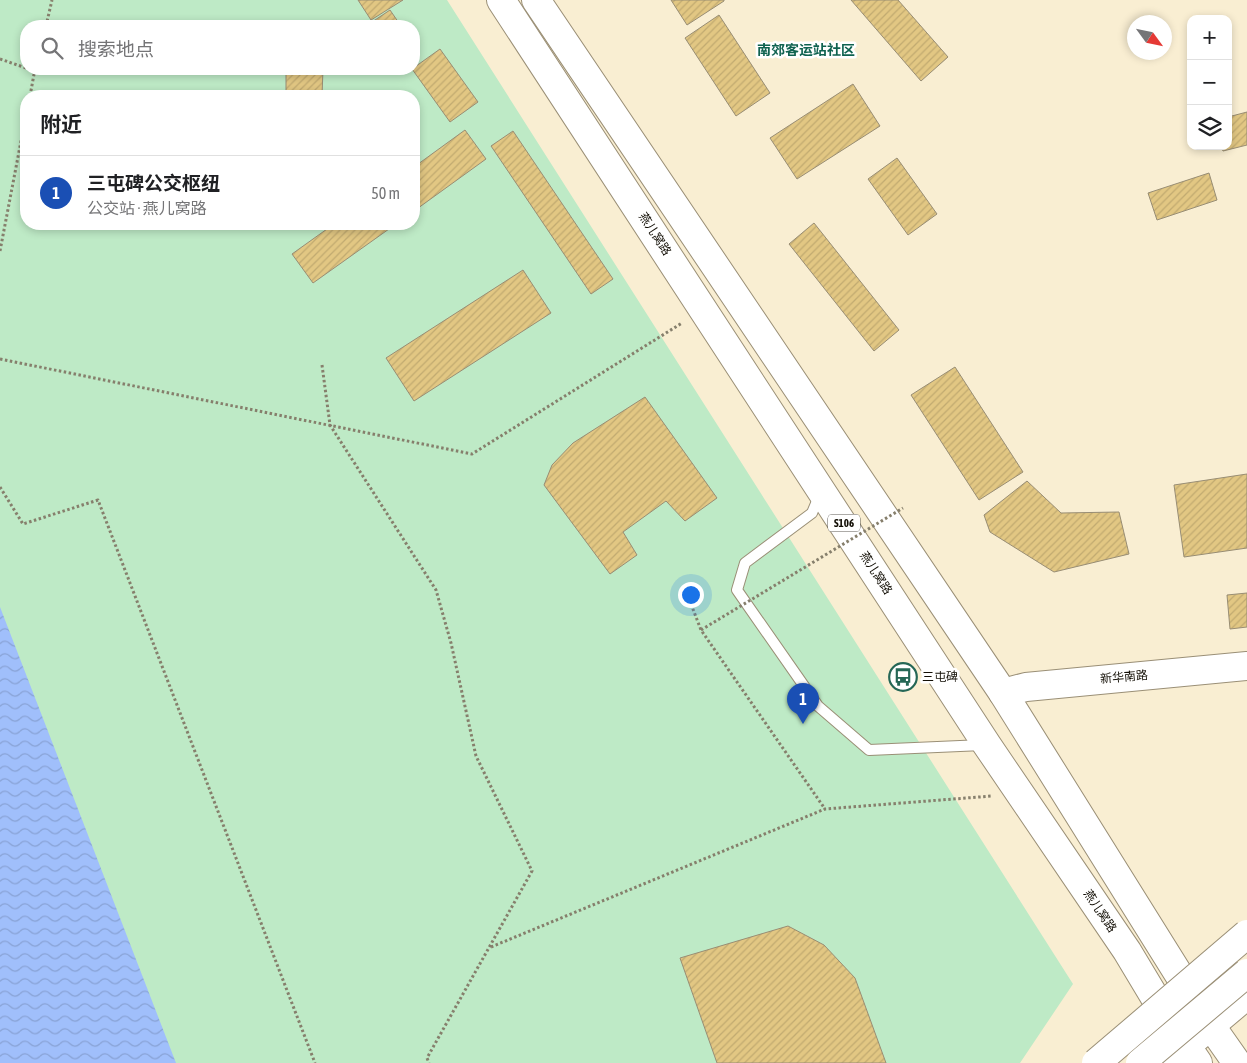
<!DOCTYPE html>
<html lang="zh">
<head>
<meta charset="utf-8">
<style>
	:root { --surface:#fff; --page:#f6f6f6; --text:#202124; --muted:#757577; --line:#e0e0e0; --accent:#db2777 }
	body { margin:0; font-family:"Asap Condensed","Noto Sans SC",sans-serif; background:var(--page); color:var(--text) }
	.controls { position:absolute; right:15px; top:15px; display:grid; overflow:hidden; border-radius:10px; box-shadow:0 2px 8px #0003 }
	.controls button { width:45px; height:45px; display:grid; place-items:center; padding:0; border:0; border-bottom:1px solid var(--line); background:var(--surface); color:var(--text); font:25px sans-serif }
	.compass { position:absolute; left:1127px; top:15px; width:45px; height:45px; border-radius:50%; background:var(--surface); box-shadow:0 2px 8px #0003; rotate:123deg }
	.you { position:absolute; left:690px; top:594px; width:18px; height:18px; margin:-12px; border:4px solid #fff; border-radius:50%; background:#1a73e8; box-shadow:0 0 0 8px #1a73e833 }
	.badge { display:grid; place-items:center; width:32px; height:32px; border-radius:50%; background:var(--accent); color:#fff; font-size:16px; font-weight:700 }
	.pin { position:absolute; translate:-50% -41px; filter:drop-shadow(0 1px 2px #0008) }
	.pin::after { content:''; position:absolute; top:26px; width:18px; height:15px; background:inherit; clip-path:polygon(0 0,100% 0,50% 100%) }
	.list { margin:0; padding:0; list-style:none }
	h2 { display:flex; justify-content:space-between; align-items:center; height:65px; margin:0; padding:0 20px; font-size:21px }
	h2 small { font-size:16px; font-weight:400; color:var(--muted) }
	.list li { display:grid; grid-template-columns:32px 1fr auto; gap:15px; align-items:center; box-sizing:border-box; height:75px; padding:0 20px; border-top:1px solid var(--line) }
	.list b { display:block; font-size:19px; white-space:nowrap }
	.list p { margin:0; font-size:16px; white-space:nowrap; color:var(--muted) }
	.list em { font-size:16px; font-style:normal; color:var(--muted) }
	.icon { flex:none; width:28px; height:28px; fill:none; stroke:currentColor; stroke-width:2; stroke-linecap:round; stroke-linejoin:round }
	.map { position:relative; flex:none; width:1247px; height:1063px; overflow:hidden }
	.search { position:absolute; background:var(--surface); box-shadow:0 2px 8px #0003; left:20px; top:20px; width:400px; height:55px; display:flex; align-items:center; gap:12px; box-sizing:border-box; padding:0 18px; border-radius:20px; color:var(--muted); font-size:19px }
	.panel { position:absolute; background:var(--surface); box-shadow:0 2px 8px #0003; left:20px; top:90px; width:400px; height:140px; border-radius:20px }
	.map>svg:first-child { display:block }
	.green { fill:#beeac6; fill-rule:evenodd }
	.water { fill:url(#water-waves) }
	.building { fill:url(#building-hatch); stroke:#988d74 }
	.lines { fill:none; stroke-linecap:round; stroke-linejoin:round }
	.service-casing { stroke:#9a8f76; stroke-width:12 }
	.secondary-casing { stroke:#9a8f76; stroke-width:30 }
	.primary-casing { stroke:#9a8f76; stroke-width:30 }
	.path { stroke:#867f6c; stroke-width:3; stroke-dasharray:2.5 2.5; stroke-linecap:butt }
	.service { stroke:#fff; stroke-width:10 }
	.secondary { stroke:#fff; stroke-width:28 }
	.primary { stroke:#fff; stroke-width:28 }
	.trunk-bridge-casing { stroke:#9a8f76; stroke-width:30; stroke-linecap:butt }
	.path-bridge { stroke:#867f6c; stroke-width:3; stroke-dasharray:2.5 2.5; stroke-linecap:butt }
	.trunk-bridge { stroke:#fff; stroke-width:28 }
	.labels { text-anchor:middle; stroke-width:5; stroke-linejoin:round; paint-order:stroke }
	.shield { fill:#fff; stroke:#5a5751; stroke-width:1 }
	.shield-label { font-size:11px; font-weight:bold; fill:#130f06 }
	.street-label { font-size:12px; fill:#130f06; stroke:#fff }
	.poi-label { font-size:12px; fill:#130f06; stroke:#fff; text-anchor:start }
	.neighbourhood-label { font-size:14px; font-weight:bold; fill:#0f6250; stroke:#fff }
</style>
</head>
<body>
<div class="map">
<svg width="1247" height="1063" viewBox="0 0 1247 1063">
	<defs>
		<pattern id="water-waves" width="16" height="10" patternUnits="userSpaceOnUse" patternTransform="scale(1.25)"><rect width="16" height="10" fill="#a0bffb"/><path d="M0 5q4-4 8 0t8 0" fill="none" stroke="#89a3d6"/></pattern>
		<pattern id="building-hatch" width="6" height="6" patternUnits="userSpaceOnUse" patternTransform="scale(1.25)"><rect width="6" height="6" fill="#e2c783"/><path d="M-1 1l2-2M0 6l6-6M5 7l2-2" fill="none" stroke="#c1aa70"/></pattern>
	</defs>
	<rect width="100%" height="100%" fill="#f9eed2"/>
	<path class="green" d="M0 0H447L1073 984 1020 1063H0ZM26 26H414V69H26ZM26 96H414V224H26Z"/>
	<polygon class="water" points="0,607 176,1063 0,1063"/>
	<g class="building">
		<polygon points="358,0 403,0 371,20"/>
		<polygon points="671,0 724,0 724,1 687,25"/>
		<polygon points="851,0 898,0 948,57 921,81"/>
		<polygon points="390,10 401,26 366,26"/>
		<polygon points="719,15 770,93 736,116 685,38"/>
		<polygon points="440,49 478,102 450,122 412,69"/>
		<polygon points="286,69 323,69 322,96 286,96"/>
		<polygon points="853,84 880,126 797,179 770,138"/>
		<polygon points="1247,112 1247,145 1223,151 1221,146 1228,146 1228,117"/>
		<polygon points="465,130 486,159 414,211 414,167"/>
		<polygon points="513,131 613,279 591,294 491,146"/>
		<polygon points="897,158 937,214 908,235 868,179"/>
		<polygon points="1209,173 1217,200 1157,220 1148,193"/>
		<polygon points="814,223 899,330 874,351 789,244"/>
		<polygon points="334,224 396,224 313,283 292,254"/>
		<polygon points="523,270 551,313 414,401 386,358"/>
		<polygon points="955,367 1023,472 979,500 911,395"/>
		<polygon points="645,397 717,498 685,521 666,501 623,532 637,555 610,574 544,485 552,465 573,443"/>
		<polygon points="1247,474 1247,548 1184,557 1174,485"/>
		<polygon points="1027,481 1061,513 1119,512 1129,554 1054,572 990,532 984,515"/>
		<polygon points="1247,593 1247,627 1230,629 1227,595"/>
		<polygon points="788,926 824,945 855,978 886,1063 717,1063 680,958"/>
	</g>
	<g class="lines">
		<defs>
			<polyline id="service" points="820,494 812,513 745,563 737,590 818,706 869,750 983,745"/>
			<g id="secondary">
				<polyline points="1003,693 1026,687 1247,666"/>
				<polyline points="1166,1063 1247,995"/>
			</g>
			<g id="primary">
				<polyline points="501,0 987,745 1127,951 1166,1016 1198,1063"/>
				<polyline points="536,0 1003,693 1211,1026 1237,1063"/>
			</g>
		</defs>
		<use href="#service" class="service-casing"/>
		<use href="#secondary" class="secondary-casing"/>
		<use href="#primary" class="primary-casing"/>
		<g class="path">
			<polyline points="46,26 52,0"/>
			<polyline points="0,59 26,68"/>
			<polyline points="30,96 35,69"/>
			<polyline points="0,251 26,115"/>
			<polyline points="0,359 472,454 682,323"/>
			<polyline points="322,365 330,425 436,590 451,643 476,756 532,871 427,1058 429,1063"/>
			<polyline points="0,487 23,524 98,500 315,1063"/>
			<polyline points="691,604 701,630 825,809"/>
			<polyline points="491,947 825,809 992,796"/>
		</g>
		<use href="#service" class="service"/>
		<use href="#secondary" class="secondary"/>
		<use href="#primary" class="primary"/>
		<defs>
			<g id="trunk-bridge">
				<polyline points="1096,1063 1247,934"/>
				<polyline points="1140,1063 1247,973"/>
			</g>
		</defs>
		<use href="#trunk-bridge" class="trunk-bridge-casing"/>
		<polyline class="path-bridge" points="701,630 903,508"/>
		<use href="#trunk-bridge" class="trunk-bridge"/>
	</g>
	<defs>
		<symbol id="bus-ring" viewBox="-11 -11 22 22"><circle r="9.5" fill="#fff" stroke="#256756" stroke-width="1.5"/><path d="M-5-6H5V4H4V6H2V4H-2V6H-4V4H-5ZM-3.5-4V0h7V-4ZM-3.5 1.2v1.5H-2V1.2ZM2 1.2v1.5H3.5V1.2Z" fill="#256756"/></symbol>
	</defs>
	<g fill-rule="evenodd">
		<use href="#bus-ring" x="887" y="661" width="32" height="32"/>
	</g>
	<g class="labels">
		<rect class="shield" x="828" y="514.5" width="32" height="17" rx="4"/>
		<g class="shield-label">
			<text x="844" y="527">S106</text>
		</g>
		<g class="street-label">
			<text transform="translate(655 234) rotate(57)" y="4">燕儿窝路</text>
			<text transform="translate(876 573) rotate(57)" y="4">燕儿窝路</text>
			<text transform="translate(1124 677) rotate(-5)" y="4">新华南路</text>
			<text transform="translate(1100 911) rotate(56)" y="4">燕儿窝路</text>
		</g>
		<g class="poi-label">
			<text x="922" y="681">三屯碑</text>
		</g>
		<g class="neighbourhood-label">
			<text x="806" y="55">南郊客运站社区</text>
		</g>
	</g>
</svg>
<div class="controls">
<button>+</button>
<button>−</button>
<button><svg class="icon" aria-label="layers" viewBox="0 0 24 24"><path d="M12 4l9 5-9 5-9-5zM3 14l9 5 9-5"/></svg></button>
</div>
<svg class="compass" viewBox="-18 -18 36 36"><path d="M0-13l5 13h-10z" fill="#e53935"/><path d="M0 13l5-13h-10z" fill="#757577"/></svg>
<div class="you"></div>
<div class="pin badge" style="left:803px;top:724px;background:#1a4fb4">1</div>
<div class="search"><svg class="icon" aria-label="search" viewBox="0 0 24 24"><circle cx="10" cy="10" r="6"/><path d="M15 15l6 6"/></svg>搜索地点</div>
<section class="panel">
<h2>附近<small></small></h2>
<ul class="list">
<li><span class="badge" style="background:#1a4fb4">1</span><div><b>三屯碑公交枢纽</b><p>公交站 · 燕儿窝路</p></div><em>50 m</em></li>
</ul>
</section>
</div>
</body>
</html>
